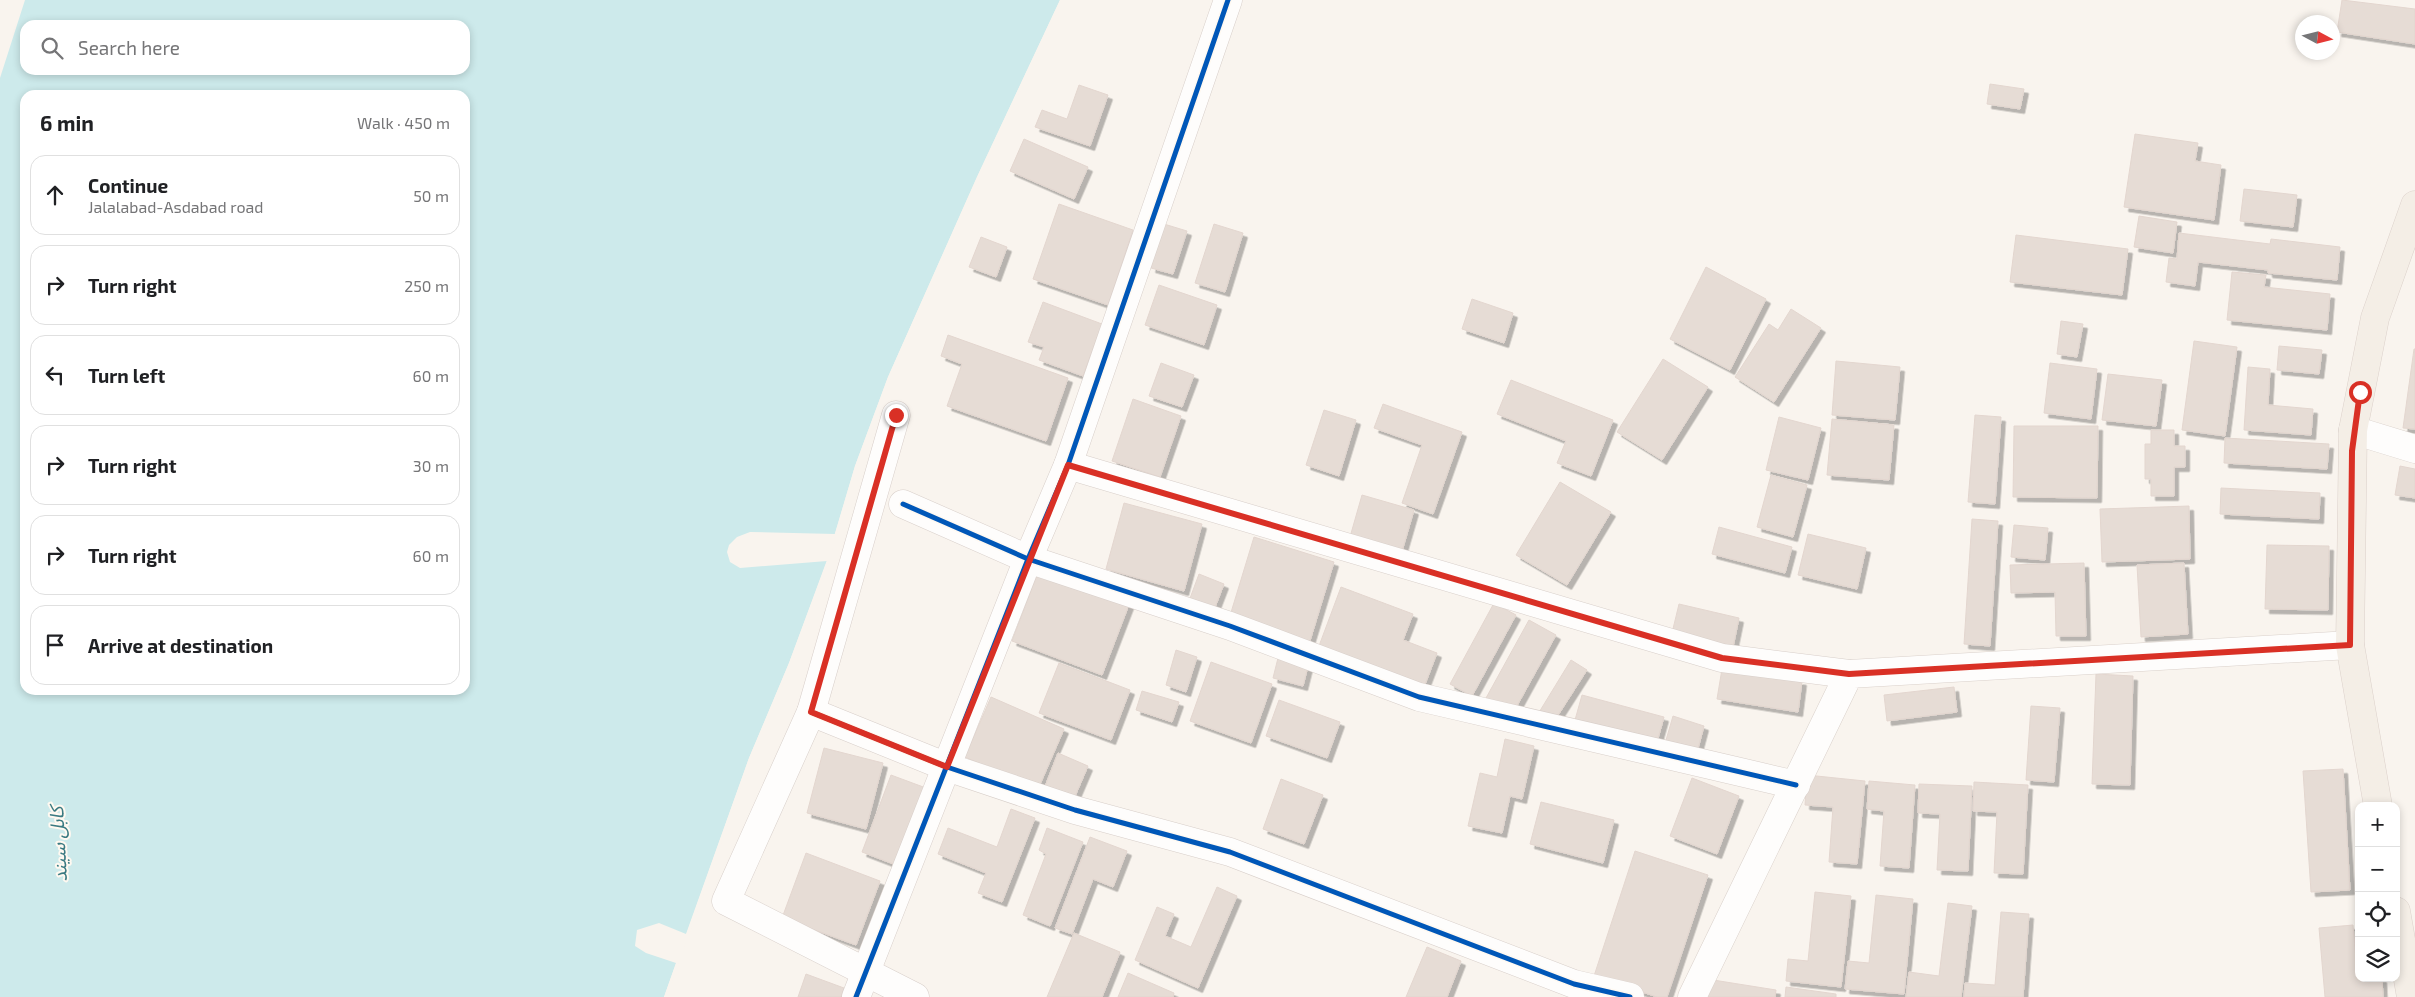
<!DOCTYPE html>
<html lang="en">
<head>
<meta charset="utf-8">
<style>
	:root { --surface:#fff; --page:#f6f6f6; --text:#202124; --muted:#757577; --line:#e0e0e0 }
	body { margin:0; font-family:"Exo 2","Noto Sans Arabic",sans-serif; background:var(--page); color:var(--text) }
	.controls { position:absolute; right:15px; bottom:15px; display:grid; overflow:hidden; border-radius:10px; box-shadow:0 2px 8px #0003 }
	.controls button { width:45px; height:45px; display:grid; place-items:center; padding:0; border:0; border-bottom:1px solid var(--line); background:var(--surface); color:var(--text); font:25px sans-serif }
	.compass { position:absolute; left:2295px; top:15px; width:45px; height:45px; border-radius:50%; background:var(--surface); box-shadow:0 2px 8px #0003; rotate:97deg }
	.stop { position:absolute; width:15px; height:15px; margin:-11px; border:4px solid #d93025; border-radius:50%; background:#fff }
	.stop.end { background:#d93025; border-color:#fff; box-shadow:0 1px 5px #0008 }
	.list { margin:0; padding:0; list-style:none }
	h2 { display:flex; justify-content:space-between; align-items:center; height:65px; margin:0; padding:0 20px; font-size:21px }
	h2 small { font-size:16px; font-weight:400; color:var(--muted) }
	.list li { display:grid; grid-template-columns:32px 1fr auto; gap:15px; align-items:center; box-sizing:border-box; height:80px; margin:0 10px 10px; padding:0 10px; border:1px solid var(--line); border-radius:15px }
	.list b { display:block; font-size:19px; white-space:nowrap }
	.list p { margin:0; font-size:16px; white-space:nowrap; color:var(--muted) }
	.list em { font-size:16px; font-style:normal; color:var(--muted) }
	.icon { flex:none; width:28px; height:28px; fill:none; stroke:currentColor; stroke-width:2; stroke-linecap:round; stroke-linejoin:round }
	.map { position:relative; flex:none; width:2415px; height:997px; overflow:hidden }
	.search { position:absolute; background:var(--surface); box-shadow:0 2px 8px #0003; left:20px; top:20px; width:450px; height:55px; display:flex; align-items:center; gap:12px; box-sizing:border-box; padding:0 18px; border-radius:15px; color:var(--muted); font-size:19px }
	.panel { position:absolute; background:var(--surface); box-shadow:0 2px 8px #0003; left:20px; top:90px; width:450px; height:605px; border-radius:15px }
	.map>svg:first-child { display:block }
	.water { fill:#cdeaeb; fill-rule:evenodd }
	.pier { fill:#f9f4ee }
	.building { fill:#e6dcd5; stroke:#e3d6cf; filter:url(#shadow) }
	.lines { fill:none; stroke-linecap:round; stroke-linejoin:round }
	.street-casing { stroke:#d8cfca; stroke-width:29 }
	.secondary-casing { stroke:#dad1cb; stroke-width:29 }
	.primary-casing { stroke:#dbd0ca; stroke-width:29 }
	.street { stroke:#fefdfc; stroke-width:28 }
	.secondary { stroke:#fefdfc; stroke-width:28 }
	.primary { stroke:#f4eee6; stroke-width:28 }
	.cycleway-casing { stroke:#fff9f1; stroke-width:8 }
	.cycleway { stroke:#0057b8; stroke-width:5 }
	.route { stroke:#d93025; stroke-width:6 }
	.labels { text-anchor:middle; stroke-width:4; stroke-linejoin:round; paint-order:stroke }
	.water-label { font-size:19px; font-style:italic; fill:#3a7a82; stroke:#fff9f1 }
</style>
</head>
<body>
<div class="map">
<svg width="2415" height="997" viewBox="0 0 2415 997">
	<defs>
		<filter id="shadow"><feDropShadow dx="4.5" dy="4.5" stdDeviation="0" flood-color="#0004"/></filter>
	</defs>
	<rect width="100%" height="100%" fill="#f9f4ee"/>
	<path class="water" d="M25 0H1060L977 177 888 377 855 466 827 560 789 663 749 758 664 997H0V78ZM25 25H465V70H25ZM25 95H465V690H25Z"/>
	<polygon class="pier" points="1060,0 1062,1 980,178 891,378 857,467 829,561 792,664 751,759 667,997 664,997 676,963 646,953 635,946 637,930 659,923 686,934 749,758 789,663 827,561 740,568 730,562 727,552 729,545 737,537 750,532 835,534 855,466 888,377 977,177"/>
	<g class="building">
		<polygon points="2342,0 2415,9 2415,44 2337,32"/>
		<polygon points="1990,84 2024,89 2020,109 1987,104"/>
		<polygon points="1079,85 1108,95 1090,146 1035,127 1042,110 1067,119"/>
		<polygon points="2135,134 2198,143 2195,161 2221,165 2214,220 2124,207"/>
		<polygon points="1024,139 1088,167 1074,199 1010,171"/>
		<polygon points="2244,189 2297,195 2293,227 2240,221"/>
		<polygon points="1059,204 1133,230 1108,305 1033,279"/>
		<polygon points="2139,216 2177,222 2173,253 2134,247"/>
		<polygon points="1164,224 1187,231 1173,274 1151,268"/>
		<polygon points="1214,224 1243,233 1225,292 1195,283"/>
		<polygon points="2179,233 2270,244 2271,239 2340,247 2337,280 2268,273 2268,270 2198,262 2195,286 2166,282 2169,258 2177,259"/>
		<polygon points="2016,235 2128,249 2122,295 2010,282"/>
		<polygon points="981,237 1007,247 996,277 969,267"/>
		<polygon points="1706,267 1766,299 1730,370 1670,339"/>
		<polygon points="2232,272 2266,275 2264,287 2330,294 2327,330 2227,320"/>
		<polygon points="1159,285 1217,305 1204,345 1145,325"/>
		<polygon points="1472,299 1513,313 1504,343 1462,329"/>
		<polygon points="1043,302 1102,324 1083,376 1039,360 1044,347 1028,342"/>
		<polygon points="1791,309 1821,328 1774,402 1735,377 1769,324 1778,330"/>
		<polygon points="2061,321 2083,324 2077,357 2057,354"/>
		<polygon points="948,335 1068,378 1046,441 947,406 962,364 941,356"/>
		<polygon points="2194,341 2237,347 2225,436 2182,430"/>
		<polygon points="2279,346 2322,350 2319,374 2277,370"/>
		<polygon points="2414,349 2415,349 2415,429 2403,428"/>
		<polygon points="1663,359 1708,387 1662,460 1617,432"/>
		<polygon points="1836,361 1900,367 1895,420 1832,415"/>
		<polygon points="1161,363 1194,375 1182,407 1149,396"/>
		<polygon points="2050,363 2097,369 2091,419 2044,413"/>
		<polygon points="2248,367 2270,369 2268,405 2313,409 2311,435 2244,430"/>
		<polygon points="2108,374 2162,380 2156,426 2102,420"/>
		<polygon points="1511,380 1613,420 1591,476 1557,463 1566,441 1497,414"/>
		<polygon points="1133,399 1181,416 1160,477 1112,461"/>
		<polygon points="1383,404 1462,432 1433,514 1402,503 1422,445 1374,428"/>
		<polygon points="1324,410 1356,420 1339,476 1306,465"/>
		<polygon points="1975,415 2001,417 1995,504 1968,502"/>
		<polygon points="1779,417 1821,428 1808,480 1766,470"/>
		<polygon points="1832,419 1894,425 1889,480 1827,475"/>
		<polygon points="2014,426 2098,426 2097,498 2013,497"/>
		<polygon points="2151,430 2174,430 2174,446 2185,446 2185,467 2174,467 2174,496 2151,496 2151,479 2145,479 2145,444 2151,444"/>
		<polygon points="2225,438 2329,444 2327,469 2224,463"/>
		<polygon points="2400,466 2415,469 2415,498 2395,495"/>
		<polygon points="1771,475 1807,485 1793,537 1757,527"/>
		<polygon points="1560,482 1611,512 1567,585 1516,555"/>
		<polygon points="2221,488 2320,493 2319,519 2220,514"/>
		<polygon points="1362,495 1414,510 1400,558 1348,544"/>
		<polygon points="1124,503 1202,524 1184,591 1106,569"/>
		<polygon points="2189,506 2190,559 2102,562 2100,509"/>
		<polygon points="1972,519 1998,521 1990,646 1964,644"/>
		<polygon points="2014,525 2048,528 2045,560 2011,557"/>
		<polygon points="1719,527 1792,547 1785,573 1712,554"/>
		<polygon points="1808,534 1866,548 1857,589 1798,575"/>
		<polygon points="1254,537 1334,562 1309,644 1229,619"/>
		<polygon points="2267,545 2329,546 2328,610 2265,609"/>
		<polygon points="2084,563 2086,636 2056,636 2055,592 2011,593 2010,565"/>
		<polygon points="2184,563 2188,634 2141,637 2137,565"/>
		<polygon points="1040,567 1130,602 1102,675 1012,641"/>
		<polygon points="1199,574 1224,584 1214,610 1189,601"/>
		<polygon points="1341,587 1413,614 1403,640 1437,653 1421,695 1316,654"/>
		<polygon points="1494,603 1516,615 1472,696 1450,684"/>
		<polygon points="1679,604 1739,618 1733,647 1672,633"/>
		<polygon points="1529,620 1556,635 1513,713 1486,698"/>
		<polygon points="1176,650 1197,657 1186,692 1166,685"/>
		<polygon points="1278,658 1308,666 1303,686 1273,678"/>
		<polygon points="1571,660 1587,670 1553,723 1538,714"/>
		<polygon points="1211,662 1272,684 1251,743 1190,721"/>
		<polygon points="1059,663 1130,690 1111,740 1039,713"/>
		<polygon points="1722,669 1802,681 1798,712 1717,699"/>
		<polygon points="2096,674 2133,676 2130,785 2092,784"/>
		<polygon points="1954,687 1957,712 1887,721 1884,695"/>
		<polygon points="1142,691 1179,702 1172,722 1136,710"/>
		<polygon points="1582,695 1664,717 1657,742 1575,720"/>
		<polygon points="991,697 1064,729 1038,789 965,757"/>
		<polygon points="1279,700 1340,722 1327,758 1266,736"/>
		<polygon points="2031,706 2060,708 2054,782 2026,780"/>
		<polygon points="1673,716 1704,726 1696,756 1664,747"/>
		<polygon points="1505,739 1534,746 1522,799 1510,796 1502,833 1468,826 1480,773 1497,777"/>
		<polygon points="824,748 883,763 866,829 807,813"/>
		<polygon points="1058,753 1088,766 1073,801 1044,789"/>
		<polygon points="2343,769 2350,890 2311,892 2303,771"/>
		<polygon points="891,775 926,788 896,865 862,852"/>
		<polygon points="1807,775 1865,781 1857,864 1829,862 1833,807 1805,805"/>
		<polygon points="1692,778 1739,796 1717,854 1670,836"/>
		<polygon points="1281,779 1323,795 1304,844 1263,829"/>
		<polygon points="1869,781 1915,785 1909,868 1880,866 1884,811 1867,809"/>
		<polygon points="1974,782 2028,785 2023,874 1994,873 1997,812 1973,811"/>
		<polygon points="1919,784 1972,786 1968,871 1937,870 1940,814 1918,813"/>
		<polygon points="1541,802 1614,820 1603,863 1530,844"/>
		<polygon points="1011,809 1035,818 1002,902 978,893 986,873 938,854 948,828 997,847"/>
		<polygon points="1047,828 1083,842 1050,926 1023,915 1046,854 1039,850"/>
		<polygon points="1090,837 1127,851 1113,887 1093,879 1072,934 1055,928"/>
		<polygon points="1635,851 1708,875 1667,997 1657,997 1594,976"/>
		<polygon points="806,853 880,881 856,945 782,918"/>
		<polygon points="1217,887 1237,896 1198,988 1135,960 1157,907 1174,914 1165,936 1191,947"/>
		<polygon points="1815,892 1851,896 1841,987 1786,981 1788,959 1808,961"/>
		<polygon points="1876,895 1913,899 1904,994 1845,989 1848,961 1869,963"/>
		<polygon points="1948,903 1972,906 1961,997 1906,997 1909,972 1939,976"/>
		<polygon points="2001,912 2029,914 2023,997 1964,997 1965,983 1995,985"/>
		<polygon points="2353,925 2356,959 2359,959 2359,978 2382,978 2383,997 2325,997 2319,928"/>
		<polygon points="1074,933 1120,952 1102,997 1047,997"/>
		<polygon points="1427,947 1461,961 1447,997 1406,997"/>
		<polygon points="1128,973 1174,993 1173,997 1118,997"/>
		<polygon points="806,974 844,988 841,997 798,997"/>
		<polygon points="1707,979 1776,990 1775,997 1705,997"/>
		<polygon points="1786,987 1836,994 1836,997 1785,997"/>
	</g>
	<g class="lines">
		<defs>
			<g id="street">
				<polyline points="896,415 811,712 726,901 915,997"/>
				<polyline points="2353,430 2415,449"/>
				<polyline points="1068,465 1722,658 1849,674"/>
				<polyline points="903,504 1028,559 1230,626 1419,697 1796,785"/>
				<polyline points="811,712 947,767 1075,810 1230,852 1574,984 1630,997"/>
				<polyline points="856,997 1028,559 1068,465 1228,0"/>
			</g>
			<polyline id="secondary" points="1692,997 1849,674 2350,645"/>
			<g id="primary">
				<polyline points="2378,806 2350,645 2353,430 2375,318 2415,205"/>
				<polyline points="2396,911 2411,997"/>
			</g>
		</defs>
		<use href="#street" class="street-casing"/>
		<use href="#secondary" class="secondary-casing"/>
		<use href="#primary" class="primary-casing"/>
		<use href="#street" class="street"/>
		<use href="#secondary" class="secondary"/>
		<use href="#primary" class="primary"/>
		<defs>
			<g id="cycleway">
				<polyline points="903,504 1028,559 1230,626 1419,697 1796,785"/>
				<polyline points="811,712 947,767 1075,810 1230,852 1574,984 1630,997"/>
				<polyline points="856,997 1028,559 1068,465 1228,0"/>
			</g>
		</defs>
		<use href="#cycleway" class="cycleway-casing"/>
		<use href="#cycleway" class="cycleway"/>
	</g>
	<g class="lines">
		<polyline class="route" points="896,415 811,712 947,767 1068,465 1722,658 1849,674 2350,645 2352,451 2360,392"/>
	</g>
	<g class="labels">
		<g class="water-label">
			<text transform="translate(58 844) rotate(-93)" y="7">کابل سيند</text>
		</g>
	</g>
</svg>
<div class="controls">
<button>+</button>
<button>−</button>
<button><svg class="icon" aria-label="locate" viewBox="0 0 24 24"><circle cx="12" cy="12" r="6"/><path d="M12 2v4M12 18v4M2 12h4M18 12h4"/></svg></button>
<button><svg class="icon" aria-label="layers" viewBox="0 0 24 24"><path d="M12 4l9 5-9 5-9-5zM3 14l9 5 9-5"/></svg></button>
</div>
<svg class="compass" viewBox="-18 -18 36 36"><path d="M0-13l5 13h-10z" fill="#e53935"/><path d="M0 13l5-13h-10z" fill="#757577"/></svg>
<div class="stop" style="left:2360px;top:392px"></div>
<div class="stop end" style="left:896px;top:415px"></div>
<div class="search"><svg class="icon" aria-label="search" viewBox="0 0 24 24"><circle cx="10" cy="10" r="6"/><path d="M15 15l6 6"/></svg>Search here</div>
<section class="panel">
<h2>6 min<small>Walk · 450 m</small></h2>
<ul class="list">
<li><svg class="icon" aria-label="ahead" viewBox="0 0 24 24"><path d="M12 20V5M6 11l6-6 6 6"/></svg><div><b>Continue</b><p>Jalalabad-Asdabad road</p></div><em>50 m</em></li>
<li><svg class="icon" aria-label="right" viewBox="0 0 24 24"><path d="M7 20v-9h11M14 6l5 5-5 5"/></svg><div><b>Turn right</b></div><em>250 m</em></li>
<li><svg class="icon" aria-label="left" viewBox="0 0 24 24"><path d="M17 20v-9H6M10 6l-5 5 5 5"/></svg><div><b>Turn left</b></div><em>60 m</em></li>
<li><svg class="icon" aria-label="right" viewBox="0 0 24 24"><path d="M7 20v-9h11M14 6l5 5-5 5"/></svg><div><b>Turn right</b></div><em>30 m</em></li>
<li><svg class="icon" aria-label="right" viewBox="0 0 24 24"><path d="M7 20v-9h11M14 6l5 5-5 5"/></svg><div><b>Turn right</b></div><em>60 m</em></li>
<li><svg class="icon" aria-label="arrive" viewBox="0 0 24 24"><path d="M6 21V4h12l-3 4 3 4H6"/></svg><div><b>Arrive at destination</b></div></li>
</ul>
</section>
</div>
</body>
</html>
